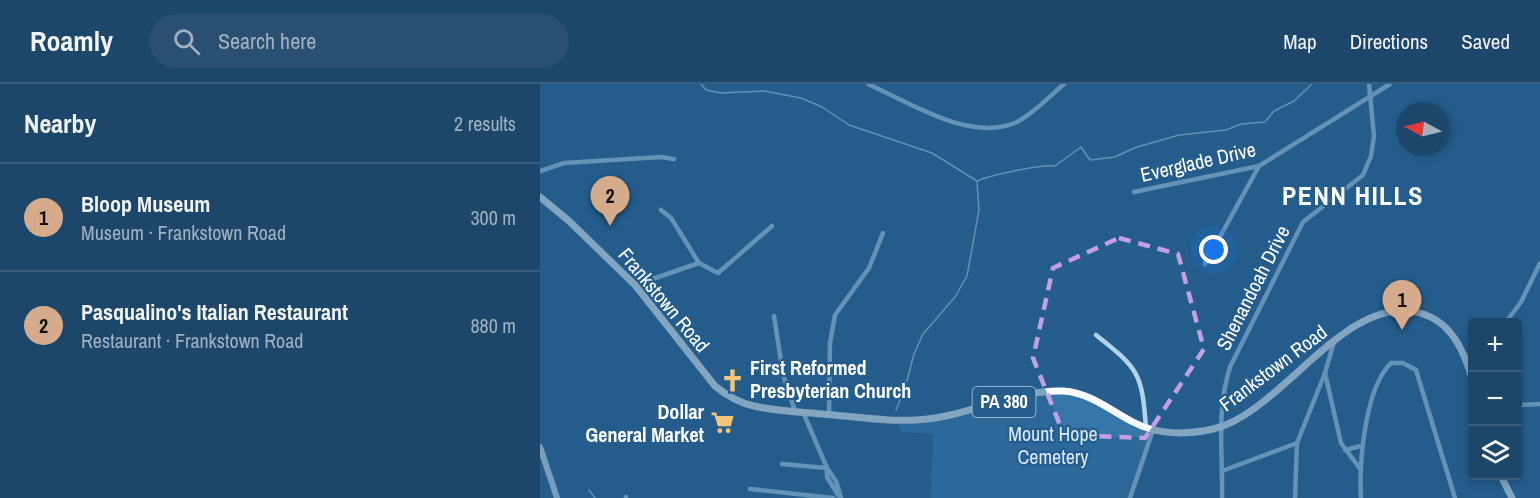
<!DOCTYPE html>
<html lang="en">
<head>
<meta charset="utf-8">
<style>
	:root { --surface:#1c466a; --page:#295072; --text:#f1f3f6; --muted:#a0b1c1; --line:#3a5e7e; --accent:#d6ab8b }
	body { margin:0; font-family:"Archivo Narrow",sans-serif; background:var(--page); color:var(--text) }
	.controls { position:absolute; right:18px; bottom:18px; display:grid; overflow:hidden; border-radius:6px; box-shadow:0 3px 9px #0003 }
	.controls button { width:54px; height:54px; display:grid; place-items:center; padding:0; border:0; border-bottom:2px solid var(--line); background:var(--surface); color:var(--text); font:30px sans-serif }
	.compass { position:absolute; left:856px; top:18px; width:54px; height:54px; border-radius:50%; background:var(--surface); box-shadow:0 3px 9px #0003; rotate:277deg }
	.you { position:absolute; left:674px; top:166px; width:21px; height:21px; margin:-15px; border:4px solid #fff; border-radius:50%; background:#1a73e8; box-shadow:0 0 0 9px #1a73e833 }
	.badge { display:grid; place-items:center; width:39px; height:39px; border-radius:50%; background:var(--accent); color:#111; font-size:20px; font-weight:700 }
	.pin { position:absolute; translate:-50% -50px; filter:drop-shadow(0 2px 3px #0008) }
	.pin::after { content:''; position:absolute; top:32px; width:21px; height:18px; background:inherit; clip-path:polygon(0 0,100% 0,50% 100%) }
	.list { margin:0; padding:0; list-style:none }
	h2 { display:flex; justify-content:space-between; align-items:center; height:78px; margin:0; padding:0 24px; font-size:26px }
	h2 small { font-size:20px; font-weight:400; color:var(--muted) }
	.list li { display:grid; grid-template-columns:39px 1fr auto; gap:18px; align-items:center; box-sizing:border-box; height:108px; padding:0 24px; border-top:2px solid var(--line) }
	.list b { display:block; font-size:22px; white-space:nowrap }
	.list p { margin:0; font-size:20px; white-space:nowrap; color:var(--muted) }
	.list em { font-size:20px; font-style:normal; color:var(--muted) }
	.icon { flex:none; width:33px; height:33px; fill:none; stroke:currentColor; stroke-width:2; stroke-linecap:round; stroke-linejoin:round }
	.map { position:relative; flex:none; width:1000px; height:414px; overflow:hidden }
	header { display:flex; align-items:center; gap:36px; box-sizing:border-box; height:84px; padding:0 30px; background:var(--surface); border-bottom:2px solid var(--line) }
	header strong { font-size:28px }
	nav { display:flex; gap:33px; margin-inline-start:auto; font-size:21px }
	.search { width:420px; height:54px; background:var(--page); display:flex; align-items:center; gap:15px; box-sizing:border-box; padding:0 21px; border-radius:33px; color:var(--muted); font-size:22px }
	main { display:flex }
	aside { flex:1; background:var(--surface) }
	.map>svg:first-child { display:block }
	.green { fill:#3676a8 }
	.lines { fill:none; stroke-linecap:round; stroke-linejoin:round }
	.stream { stroke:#a9cfeb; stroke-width:1.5 }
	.street { stroke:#b4d3eb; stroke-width:4.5 }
	.secondary { stroke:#dfedf9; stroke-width:6 }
	.primary { stroke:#f9fcff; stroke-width:7 }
	.marked { fill:none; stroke:#c4a0e2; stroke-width:4.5; stroke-dasharray:12 8; stroke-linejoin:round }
	.labels { text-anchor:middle; stroke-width:4.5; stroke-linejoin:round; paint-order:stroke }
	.shield { fill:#255d8d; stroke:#becedd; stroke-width:1.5 }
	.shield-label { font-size:18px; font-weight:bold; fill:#fff }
	.street-label { font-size:20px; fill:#fff; stroke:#255d8d }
	.poi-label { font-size:20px; font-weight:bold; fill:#fff; stroke:#255d8d; text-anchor:start }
	.park-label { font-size:20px; fill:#d9eaf8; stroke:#255d8d }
	.district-label { font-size:26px; font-weight:bold; letter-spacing:1.5px; fill:#fff; stroke:#255d8d }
</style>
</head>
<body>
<header>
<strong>Roamly</strong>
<div class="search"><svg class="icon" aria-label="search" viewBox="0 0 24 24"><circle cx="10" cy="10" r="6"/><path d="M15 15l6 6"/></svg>Search here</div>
<nav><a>Map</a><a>Directions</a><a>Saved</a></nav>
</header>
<main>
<aside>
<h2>Nearby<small>2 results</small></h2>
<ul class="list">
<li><span class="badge">1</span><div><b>Bloop Museum</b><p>Museum · Frankstown Road</p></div><em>300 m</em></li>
<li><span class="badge">2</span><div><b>Pasqualino's Italian Restaurant</b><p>Restaurant · Frankstown Road</p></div><em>880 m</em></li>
</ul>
</aside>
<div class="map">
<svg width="1000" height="414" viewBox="0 0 1000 414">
	<rect width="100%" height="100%" fill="#255d8d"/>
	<polygon class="green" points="501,309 537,310 613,346 590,414 391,414 393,350 362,348 356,337 396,334"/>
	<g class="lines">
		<g class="stream">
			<polyline points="161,0 166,6 181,9 224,7 261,14 282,23 309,41 392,69 437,97"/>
			<path d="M437 97C451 91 501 80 515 82L541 63 550 76 575 73 594 64 639 51 686 46 701 40 725 38 734 27 754 17 772 0"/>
			<polyline points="356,326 365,304 374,270 383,250 415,213 427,192 439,126 437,98"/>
			<polyline points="49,406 55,414"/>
		</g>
		<g class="street">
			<path d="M328 0C370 19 431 59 477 38 493 30 510 12 524 0"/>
			<polyline points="0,87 24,79 121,73 134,75"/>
			<polyline points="594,108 719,82 850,0"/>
			<polyline points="121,126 131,134 159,179"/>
			<polyline points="665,180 719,82"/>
			<polyline points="95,201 159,179 178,189 232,142"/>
			<polyline points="234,232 243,290 255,327"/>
			<polyline points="966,238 981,218 1000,179"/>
			<path d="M556 251C599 285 602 289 606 344"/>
			<polyline points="794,258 785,289 801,359 821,386"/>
			<polyline points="926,274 933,269"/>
			<polyline points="978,321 1000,320"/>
			<polyline points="263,328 287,384 296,397 301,414"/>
			<polyline points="289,330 290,259 295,231 329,184 343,149"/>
			<polyline points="805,366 821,362"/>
			<polyline points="242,380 287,384"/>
			<polyline points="287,384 287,393 298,411"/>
			<polyline points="682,387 757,359"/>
			<polyline points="210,405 293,414"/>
			<polyline points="86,413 86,414"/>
			<polyline points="590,414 613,346"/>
			<path d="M682 414C683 368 676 328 690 283L763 138 823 91 831 72 834 52 829 0"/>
			<polyline points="755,414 757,359 785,289"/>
			<path d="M821 414C819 378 825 304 851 279H863L876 286 915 414"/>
		</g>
		<polyline class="secondary" points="0,363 17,414"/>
		<g class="primary">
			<path d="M0 113 29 137 95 201 175 302C186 311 199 319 214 322 236 327 260 328 282 330 320 333 357 340 395 334 437 328 480 305 524 307 550 309 570 326 593 338 617 351 647 351 673 345 741 330 805 208 880 229 912 238 924 267 933 297"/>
			<polyline points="961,392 972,414"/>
		</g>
	</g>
	<path d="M0 0H1000V414H0ZM579 154 638 170 664 265 605 354 524 351 493 274 513 184Z" fill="#255d8d" fill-opacity=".55" fill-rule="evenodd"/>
	<path class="marked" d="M579 154 638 170 664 265 605 354 524 351 493 274 513 184Z"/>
	<defs>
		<symbol id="church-bare" viewBox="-9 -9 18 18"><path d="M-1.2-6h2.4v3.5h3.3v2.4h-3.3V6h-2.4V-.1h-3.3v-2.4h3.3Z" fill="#f4c479" stroke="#255d8d" stroke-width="2.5" paint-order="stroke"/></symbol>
		<symbol id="supermarket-bare" viewBox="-9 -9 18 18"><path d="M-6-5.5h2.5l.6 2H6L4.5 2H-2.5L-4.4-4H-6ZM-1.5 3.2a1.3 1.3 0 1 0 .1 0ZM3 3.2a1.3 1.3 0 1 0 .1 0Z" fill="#f4c479" stroke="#255d8d" stroke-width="2.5" paint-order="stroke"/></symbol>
	</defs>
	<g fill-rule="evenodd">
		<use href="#church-bare" x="176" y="280" width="33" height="33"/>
		<use href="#supermarket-bare" x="166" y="322" width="33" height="33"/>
	</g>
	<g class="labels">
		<rect class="shield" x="432.5" y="303" width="63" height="30" rx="4.5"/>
		<g class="shield-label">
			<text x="464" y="324">PA 380</text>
		</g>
		<g class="street-label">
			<text transform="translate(658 78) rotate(-13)" y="7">Everglade Drive</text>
			<text transform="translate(713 204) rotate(-63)" y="7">Shenandoah Drive</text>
			<text transform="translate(124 216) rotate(50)" y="7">Frankstown Road</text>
			<text transform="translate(733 284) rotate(-37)" y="7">Frankstown Road</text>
		</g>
		<g class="poi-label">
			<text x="210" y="291">First Reformed<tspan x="210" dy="23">Presbyterian Church</tspan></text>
			<text x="164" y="335" text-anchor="end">Dollar<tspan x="164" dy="23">General Market</tspan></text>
		</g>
		<g class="park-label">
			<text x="513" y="357">Mount Hope<tspan x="513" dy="23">Cemetery</tspan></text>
		</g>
		<g class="district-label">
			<text x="813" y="121">PENN HILLS</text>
		</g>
	</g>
</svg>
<div class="controls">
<button>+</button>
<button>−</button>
<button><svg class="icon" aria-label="layers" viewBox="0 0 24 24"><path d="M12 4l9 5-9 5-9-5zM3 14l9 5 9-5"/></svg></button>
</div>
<svg class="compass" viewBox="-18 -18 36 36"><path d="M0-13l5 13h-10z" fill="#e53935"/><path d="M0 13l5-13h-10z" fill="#a0b1c1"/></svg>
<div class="you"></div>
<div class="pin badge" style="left:862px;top:246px">1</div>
<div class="pin badge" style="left:70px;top:142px">2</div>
</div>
</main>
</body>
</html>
